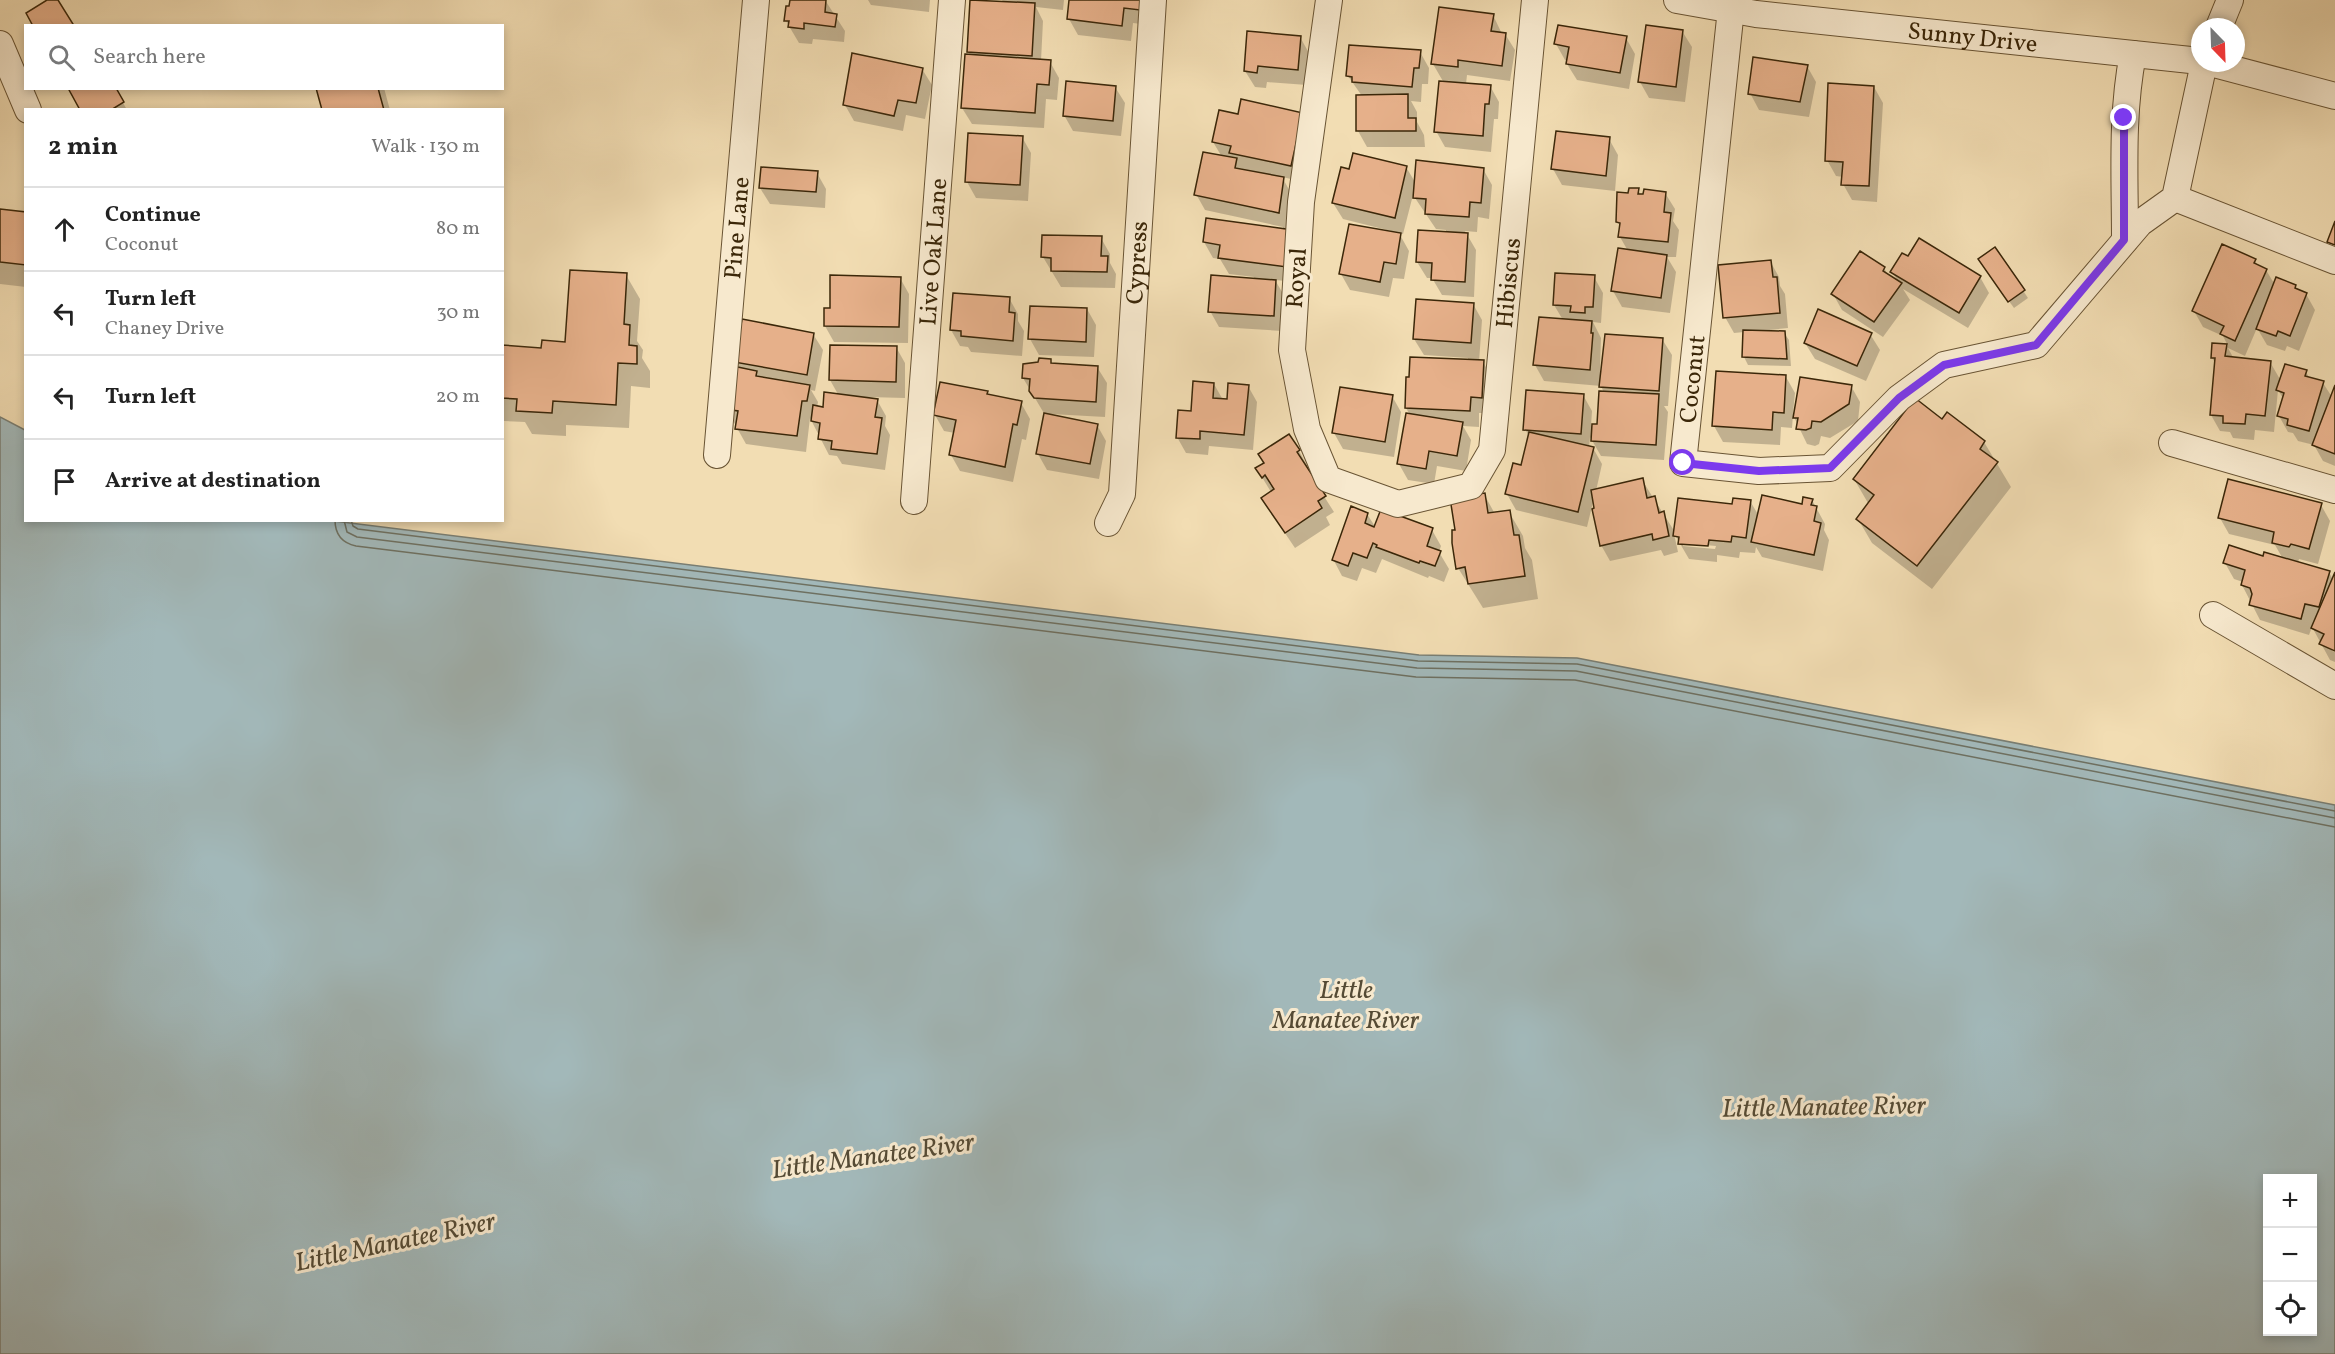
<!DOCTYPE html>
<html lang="en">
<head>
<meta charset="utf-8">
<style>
	:root { --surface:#fff; --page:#f2f2f2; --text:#222; --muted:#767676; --line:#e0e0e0 }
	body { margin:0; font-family:Vollkorn,serif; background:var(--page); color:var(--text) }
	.controls { position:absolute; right:18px; bottom:18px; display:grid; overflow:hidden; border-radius:0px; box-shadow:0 3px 9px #0003 }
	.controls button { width:54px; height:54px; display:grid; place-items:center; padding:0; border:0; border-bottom:2px solid var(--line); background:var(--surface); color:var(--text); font:30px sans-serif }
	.compass { position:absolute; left:2191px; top:18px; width:54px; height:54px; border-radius:50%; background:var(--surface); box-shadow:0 3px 9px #0003; rotate:157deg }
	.stop { position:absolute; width:18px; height:18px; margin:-14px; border:4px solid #7c3aed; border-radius:50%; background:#fff }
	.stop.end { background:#7c3aed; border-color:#fff; box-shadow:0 2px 6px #0008 }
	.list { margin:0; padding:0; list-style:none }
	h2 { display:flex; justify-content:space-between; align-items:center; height:78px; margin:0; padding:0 24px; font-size:26px }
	h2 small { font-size:20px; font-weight:400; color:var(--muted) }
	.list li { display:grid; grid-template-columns:39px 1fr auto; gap:18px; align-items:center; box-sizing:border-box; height:84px; padding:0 24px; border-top:2px solid var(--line) }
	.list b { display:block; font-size:22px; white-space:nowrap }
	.list p { margin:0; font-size:20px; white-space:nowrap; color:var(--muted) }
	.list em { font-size:20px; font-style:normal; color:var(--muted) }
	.icon { flex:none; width:33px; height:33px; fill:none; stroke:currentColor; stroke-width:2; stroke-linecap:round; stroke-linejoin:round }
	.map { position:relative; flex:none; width:2335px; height:1354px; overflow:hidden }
	.search { position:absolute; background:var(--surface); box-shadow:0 3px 9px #0003; left:24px; top:24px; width:480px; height:66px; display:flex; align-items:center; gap:15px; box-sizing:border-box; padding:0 21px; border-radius:0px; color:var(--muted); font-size:22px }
	.panel { position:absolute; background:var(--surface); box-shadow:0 3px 9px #0003; left:24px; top:108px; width:480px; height:414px; border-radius:0px }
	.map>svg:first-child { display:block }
	.water { fill:#a2b8b9; stroke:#797e73; stroke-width:1.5; fill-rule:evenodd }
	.shadow { fill:#0003; fill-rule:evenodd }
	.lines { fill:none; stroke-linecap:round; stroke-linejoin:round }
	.shore { stroke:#6e7061; stroke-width:1.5 }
	.building { fill:#e6b08a; stroke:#3b2709; stroke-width:1.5 }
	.street-casing { stroke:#695434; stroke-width:28 }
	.street { stroke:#f7e9ce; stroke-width:26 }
	.route { stroke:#7c3aed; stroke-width:8 }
	.labels { text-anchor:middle; stroke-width:6; stroke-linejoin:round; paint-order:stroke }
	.street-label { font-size:24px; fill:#3b2709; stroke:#f7e9ce }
	.water-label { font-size:26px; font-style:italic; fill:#554b35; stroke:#f7e9ce }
</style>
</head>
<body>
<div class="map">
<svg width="2335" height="1354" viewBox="0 0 2335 1354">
	<rect width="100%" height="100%" fill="#f2ddb3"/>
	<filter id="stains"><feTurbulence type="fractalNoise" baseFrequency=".00333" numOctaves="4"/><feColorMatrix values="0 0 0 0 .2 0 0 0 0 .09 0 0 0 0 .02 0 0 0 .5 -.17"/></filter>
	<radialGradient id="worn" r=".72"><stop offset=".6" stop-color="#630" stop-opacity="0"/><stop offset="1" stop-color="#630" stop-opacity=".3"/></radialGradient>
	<path class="water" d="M0 417 25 430 26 520 334 521 1419 655 1577 658 2335 805V1354H0ZM2268 1178H2312V1332H2268Z"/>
	<g class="shadow">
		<polygon points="792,0 825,0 845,31 844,42 813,39 812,44 799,43 786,21"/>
		<polygon points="868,0 930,0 929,12 871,5"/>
		<polygon points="1002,0 1064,0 1063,10 1036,7 1043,21 1041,61 1050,62 1059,78 1057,100 1046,99 1044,128 972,124 962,108 971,56 968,52 1004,3"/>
		<polygon points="1071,0 1152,0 1149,25 1133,23 1131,41 1078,35 1069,19"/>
		<polygon points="1493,15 1502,34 1505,34 1515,50 1510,81 1467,75 1466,84 1490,86 1499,102 1498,119 1494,119 1491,152 1445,147 1436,131 1444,83 1433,64"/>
		<polygon points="1682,31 1692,47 1685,102 1649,98 1640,82"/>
		<polygon points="1300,37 1309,53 1307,85 1267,82 1266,88 1255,87 1245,71"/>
		<polygon points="1626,38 1635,54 1629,89 1577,80 1567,64 1568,60 1565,60 1556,44"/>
		<polygon points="1420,52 1429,68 1428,84 1422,84 1421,102 1411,101 1417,112 1417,122 1424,135 1425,147 1367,147 1358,131 1362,96 1348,76"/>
		<polygon points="1807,66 1816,82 1809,117 1759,110 1750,93"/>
		<polygon points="922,69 932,85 925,119 906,115 903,131 854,121 845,105"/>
		<polygon points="1115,87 1125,103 1121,136 1073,131 1064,115"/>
		<polygon points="1874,87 1883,103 1877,202 1852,200 1843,184 1843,177 1836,176 1827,160"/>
		<polygon points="115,88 127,110 82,110"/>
		<polygon points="316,88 384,88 390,110 323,110"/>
		<polygon points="1302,114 1300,181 1282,177 1292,195 1296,282 1275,280 1285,297 1282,331 1219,327 1210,311 1253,280 1254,277 1229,274 1220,259 1213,258 1204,242 1283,230 1283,227 1205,210 1196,194 1222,157 1213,142 1239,116"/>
		<polygon points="970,135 1022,137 1031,153 1028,201 976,198 967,182"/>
		<polygon points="1609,139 1618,155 1615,191 1562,185 1553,169"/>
		<polygon points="1406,167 1415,182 1483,169 1492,185 1489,219 1478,217 1477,232 1465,231 1476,250 1474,297 1442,295 1432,278 1427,278 1417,262 1419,231 1446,233 1446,230 1436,229 1413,195 1403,234 1399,233 1409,251 1404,279 1393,278 1389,297 1350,290 1341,274 1391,231 1343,219 1333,203 1350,170"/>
		<polygon points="762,169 817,173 826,189 825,208 770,204 760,188"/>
		<polygon points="1638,190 1642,196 1665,193 1675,209 1673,221 1679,230 1676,257 1667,257 1676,272 1670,313 1622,307 1613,291 1628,251 1620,237 1621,228 1618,222 1629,195"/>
		<polygon points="0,210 26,214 26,287 0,284"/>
		<polygon points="1101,238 1110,254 1110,263 1116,274 1115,288 1061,287 1043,257"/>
		<polygon points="1995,249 2028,298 2014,308 1984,267"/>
		<polygon points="1770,261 1779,277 1780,286 1785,294 1788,328 1770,330 1770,332 1784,333 1789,340 1791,366 1748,365 1744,357 1744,332 1734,333 1725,317"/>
		<polygon points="2255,261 2258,266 2266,270 2275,285 2295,286 2298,291 2306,294 2315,310 2299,351 2287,346 2285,351 2267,345 2257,328 2245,356 2228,348 2234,359 2270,362 2281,381 2306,372 2310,379 2323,383 2332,397 2335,389 2335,466 2323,461 2314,445 2298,441 2293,433 2288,432 2279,416 2284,400 2278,390 2274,432 2255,430 2254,440 2233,438 2230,432 2220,431 2211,415 2216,364 2212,358 2213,344 2228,346 2223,336 2203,327 2194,311"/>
		<polygon points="1884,268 1889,277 1899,283 1892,272 1980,277 1989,293 1968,328 1903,289 1910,300 1883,337 1842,310 1833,294"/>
		<polygon points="626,275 640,299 637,341 643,350 642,358 650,371 650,388 631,386 629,428 566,425 566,436 532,434 525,422 504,421 502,417 502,347 543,349 567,343"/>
		<polygon points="1594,277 1603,293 1601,323 1593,322 1601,338 1600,372 1662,339 1672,355 1668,406 1664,406 1668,412 1664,460 1601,456 1590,437 1589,448 1593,448 1602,464 1596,491 1642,480 1673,529 1678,552 1664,556 1661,550 1610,561 1601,545 1594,498 1587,527 1516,510 1507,494 1522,467 1530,438 1525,429 1583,395 1592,411 1591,426 1599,426 1604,393 1601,386 1544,381 1535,365 1563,320 1554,305"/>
		<polygon points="900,278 909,294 908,343 834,342 825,326 831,309"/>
		<polygon points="1009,298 1018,314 1018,321 1024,331 1022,356 971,352 968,347 960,346 951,330"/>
		<polygon points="1418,301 1473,304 1482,320 1479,362 1483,362 1492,378 1490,413 1479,413 1479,427 1463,426 1471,440 1466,471 1437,466 1434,484 1408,480 1399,464 1410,415 1406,408 1468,361 1468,358 1424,355 1414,339"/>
		<polygon points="1087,309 1096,325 1094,357 1039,355 1030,339"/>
		<polygon points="813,334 823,350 815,391 811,390 818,402 817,408 824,408 839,396 830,380 831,346 896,347 905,363 905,398 867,397 867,399 877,400 886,416 885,426 890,435 885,470 842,464 837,456 829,455 810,418 806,452 746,444 737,428 727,409 740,369 736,361"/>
		<polygon points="1870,334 1880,350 1866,381 1815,359 1805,343"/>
		<polygon points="1050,361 1053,364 1097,367 1107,383 1105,417 1051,414 1051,416 1097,425 1106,441 1099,479 1047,470 1038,454 1045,415 1023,378"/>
		<polygon points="1786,377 1795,393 1793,413 1851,386 1860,402 1858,421 1830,438 1821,436 1819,444 1815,446 1807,444 1793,415 1792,428 1781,427 1780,445 1723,442 1714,426"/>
		<polygon points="1214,384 1223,400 1228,400 1248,386 1257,402 1253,450 1209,446 1208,455 1186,453 1177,437 1192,412"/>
		<polygon points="987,393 989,395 1021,403 1030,419 1026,440 1022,439 1013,482 960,471 951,455 955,433 944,431 935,415"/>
		<polygon points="1392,396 1401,412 1394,457 1343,449 1334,433"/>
		<polygon points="1942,421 1984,442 2011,487 1932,589 1872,543 1858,519 1868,503 1854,479"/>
		<polygon points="1299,451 1308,467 1306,468 1334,512 1326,517 1330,525 1295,548 1272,514 1271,492 1257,469"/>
		<polygon points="1484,494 1495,514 1509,512 1523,536 1525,548 1532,560 1538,599 1483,608 1458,568"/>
		<path d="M1812 500 1825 524 1824 530 1829 540 1823 571 1762 557 1756 547 1755 553 1740 552 1739 558 1717 555V562L1689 559 1675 535 1733 505 1750 501 1759 516 1803 505ZM1683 543 1716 546 1715 549 1683 546Z"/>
		<polygon points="2321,505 2330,521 2318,564 2299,559 2298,563 2329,572 2333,580 2335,576 2335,649 2332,648 2332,651 2335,652 2335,662 2330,660 2312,627 2309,635 2260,620 2242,585 2243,582 2234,579 2225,563 2264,558 2283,559 2275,545 2229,534 2220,518"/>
		<polygon points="1367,514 1376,528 1432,530 1441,546 1439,552 1449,569 1444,582 1429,576 1428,578 1382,559 1376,573 1362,568 1357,581 1342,576 1333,559"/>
	</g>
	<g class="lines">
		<g class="shore">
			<path d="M335 520C335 534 342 543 356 546L1416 677 1575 680 2335 827"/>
			<polyline points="344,520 347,532 357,537 1417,668 1576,671 2335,818"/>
			<polyline points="351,520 353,526 358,529 1418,661 1577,664 2335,811"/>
		</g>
	</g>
	<g class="building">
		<polygon points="47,0 58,0 73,24 70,26 33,26 26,13"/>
		<polygon points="790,0 826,0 825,12 837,14 835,27 804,23 804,29 788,27 789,21 784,21 786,6 789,6"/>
		<polygon points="970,0 1035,3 1032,56 967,52"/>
		<polygon points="1069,0 1142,0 1140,10 1124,8 1122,26 1067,19"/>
		<polygon points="1439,7 1494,14 1491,31 1506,33 1502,66 1458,60 1458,67 1431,64"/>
		<polygon points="1558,25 1627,36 1620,73 1566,64 1569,47 1554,44"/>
		<polygon points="1646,25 1683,30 1676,87 1638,82"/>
		<polygon points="1247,31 1301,36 1298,70 1258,66 1257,73 1244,71"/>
		<polygon points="1349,45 1421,50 1419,68 1414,68 1412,87 1352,82 1352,77 1346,76"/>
		<polygon points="852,53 923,68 916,103 898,100 894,116 843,105"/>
		<polygon points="965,54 1051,60 1049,85 1037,84 1035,113 961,108"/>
		<polygon points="1753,57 1808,65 1800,102 1748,94"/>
		<polygon points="1066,81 1116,86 1113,121 1063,116"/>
		<polygon points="1439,81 1491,85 1489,104 1485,104 1483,136 1434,132"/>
		<polygon points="1828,83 1874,86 1869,186 1841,185 1843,162 1825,161"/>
		<polygon points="68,88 116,88 124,102 111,110 80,110"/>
		<polygon points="316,88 378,88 384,110 322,110"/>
		<polygon points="1408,94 1408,118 1416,118 1416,131 1356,131 1356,95"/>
		<polygon points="1241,99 1303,113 1291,166 1229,153 1231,146 1212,142 1219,110 1238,114"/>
		<polygon points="1556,131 1610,137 1606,176 1551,169"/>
		<polygon points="968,133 1023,136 1020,185 965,182"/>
		<polygon points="1203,152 1237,158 1235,168 1284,177 1279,213 1194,195"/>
		<polygon points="1353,153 1407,166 1395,218 1332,203 1341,167 1349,169"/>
		<polygon points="1416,160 1484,168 1481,203 1470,202 1469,217 1425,214 1426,199 1413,198"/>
		<polygon points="761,167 818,171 816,192 759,188"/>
		<polygon points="1629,188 1639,188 1638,194 1643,194 1644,189 1666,192 1664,212 1671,213 1668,242 1618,237 1620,223 1616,222 1617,192 1628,193"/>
		<polygon points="0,209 26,212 26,265 0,262"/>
		<polygon points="1206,218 1293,230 1287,267 1218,258 1220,245 1203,242"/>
		<polygon points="2335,221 2335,245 2327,242"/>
		<polygon points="1349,224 1401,233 1396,264 1384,262 1380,282 1339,274"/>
		<polygon points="1418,230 1468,233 1465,282 1431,280 1432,263 1416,262"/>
		<polygon points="1042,235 1102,236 1101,256 1108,256 1107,272 1051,271 1051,258 1041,257"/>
		<polygon points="1919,238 1981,276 1959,313 1890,272 1902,253 1908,256"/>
		<polygon points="2222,244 2256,259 2254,263 2267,269 2235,341 2220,334 2224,326 2192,311"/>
		<polygon points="1995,247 2025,290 2008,302 1978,259"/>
		<polygon points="1618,248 1667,255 1661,298 1611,291"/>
		<polygon points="1860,251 1885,267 1883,271 1902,283 1874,322 1831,294"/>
		<polygon points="1771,260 1773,277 1777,277 1780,313 1723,318 1718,265"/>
		<polygon points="570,270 627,273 624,324 630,325 629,345 637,346 637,364 618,363 616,405 553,401 552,413 516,411 517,399 502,398 502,345 541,348 542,340 565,342"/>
		<polygon points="1555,273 1595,275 1593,307 1585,307 1585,313 1570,312 1571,306 1553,305"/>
		<polygon points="830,275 901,277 899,327 824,326 824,308 830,308"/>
		<polygon points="1211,275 1276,280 1274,316 1208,312"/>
		<polygon points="2276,277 2296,285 2295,288 2307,293 2290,336 2278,331 2276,336 2256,329"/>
		<polygon points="953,293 1010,297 1009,312 1015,313 1013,341 961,336 961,331 950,330"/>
		<polygon points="1416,299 1474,303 1471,343 1413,339"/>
		<polygon points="1030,306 1087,308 1086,342 1028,339"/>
		<polygon points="1818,309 1872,333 1857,366 1804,343"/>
		<polygon points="1539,317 1592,321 1591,333 1593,333 1590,370 1533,365"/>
		<polygon points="742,319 814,333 807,375 734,362"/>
		<polygon points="1743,330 1785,331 1787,359 1742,357"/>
		<polygon points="1605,334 1663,338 1659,391 1599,387"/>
		<polygon points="2212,343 2227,344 2225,356 2271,361 2265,416 2246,414 2245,424 2223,423 2223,416 2210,415 2215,358 2211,358"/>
		<polygon points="830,345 897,346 896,382 829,380"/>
		<polygon points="1410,357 1484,360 1482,398 1471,397 1470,411 1405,408 1406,377 1409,377"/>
		<polygon points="1039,358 1051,359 1051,363 1098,366 1096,402 1034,398 1029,391 1030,379 1022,378 1023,364 1038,362"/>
		<polygon points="2285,364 2307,370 2305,376 2324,381 2309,431 2287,425 2288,419 2277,416 2284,393 2276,390"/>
		<polygon points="733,366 757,371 756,376 810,385 807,401 802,401 797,436 735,429 738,411 725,409"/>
		<polygon points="1716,371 1786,375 1784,413 1773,412 1772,430 1712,426"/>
		<polygon points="1800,377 1852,385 1849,404 1821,422 1812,421 1811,428 1806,430 1796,429 1798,418 1793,418"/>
		<polygon points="1193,381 1214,383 1213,398 1227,399 1228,383 1249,385 1244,435 1200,431 1200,439 1176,438 1178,410 1191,411"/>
		<polygon points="940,382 988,391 987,394 1022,401 1017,425 1013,424 1005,467 949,455 956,420 933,415"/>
		<polygon points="2335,385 2335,454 2312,445"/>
		<polygon points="1340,387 1393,395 1385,442 1332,433"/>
		<polygon points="1526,390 1584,394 1581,434 1523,430"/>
		<polygon points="1599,391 1659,394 1656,445 1591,441 1592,424 1597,424"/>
		<polygon points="824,392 878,399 875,417 882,418 877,454 831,449 832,441 818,439 820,423 811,421 813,405 823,407"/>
		<polygon points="1915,398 1942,419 1947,412 1985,441 1980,449 1998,462 1917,566 1856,519 1874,495 1853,479"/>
		<polygon points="1044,413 1098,424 1090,464 1036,454"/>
		<polygon points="1406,413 1463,422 1457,456 1429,451 1426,469 1397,464"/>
		<polygon points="1529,432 1594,447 1578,512 1505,494 1513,463 1521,465"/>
		<polygon points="1289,434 1300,450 1297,452 1326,496 1318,501 1322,508 1285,533 1261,498 1274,489 1265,475 1262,478 1255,468 1264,463 1258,454"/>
		<polygon points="1643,478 1647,498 1655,496 1659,513 1664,511 1669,536 1653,540 1652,534 1600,546 1592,509 1594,508 1591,490"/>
		<polygon points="2228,479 2322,503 2309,549 2291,544 2289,547 2272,543 2274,532 2218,518"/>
		<polygon points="1485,493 1488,513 1510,510 1514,535 1519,535 1525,576 1468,584 1465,567 1456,569 1452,543 1452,530 1455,530 1450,498"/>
		<polygon points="1762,495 1802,504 1803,497 1813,499 1811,505 1817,506 1814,521 1821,523 1814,555 1751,542"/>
		<polygon points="1678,498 1732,504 1733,498 1751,500 1746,538 1732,536 1731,542 1709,540 1708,546 1678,544 1679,537 1673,536"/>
		<polygon points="1351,506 1368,513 1365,523 1374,527 1381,509 1433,528 1427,546 1441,551 1435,566 1420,561 1419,563 1376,547 1377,545 1373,543 1367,558 1353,553 1348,566 1332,560"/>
		<polygon points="2229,545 2263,556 2264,552 2330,571 2319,607 2305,604 2301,619 2249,605 2252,594 2250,588 2241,585 2245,570 2223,563"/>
		<polygon points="2335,572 2335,651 2319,644 2324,634 2311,628"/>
	</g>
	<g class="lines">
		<defs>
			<g id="street">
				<path id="s1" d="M1329 0 1301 202 1292 350 1307 429 1328 479 1398 504 1471 486 1492 450 1535 0"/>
				<path id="s2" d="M1677 0 1756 14 2200 61"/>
				<polyline points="1731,9 1683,463 1759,471 1830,468 1899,398 1944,365 2036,345 2140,223 2175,198 2204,63"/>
				<polyline points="2219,27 2230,0"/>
				<polyline points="0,44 28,110"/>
				<polyline points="2210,63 2335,96"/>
				<polyline points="2175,198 2335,261"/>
				<path d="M2125 240C2125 177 2121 115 2133 54"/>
				<polyline points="2172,443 2335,490"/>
				<path id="s3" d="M717 455 756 0"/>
				<path id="s4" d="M914 501 952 0"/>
				<path id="s5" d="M1108 523 1122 494 1153 0"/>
				<polyline points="2213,615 2335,686"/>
			</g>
		</defs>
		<use href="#street" class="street-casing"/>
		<use href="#street" class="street"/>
	</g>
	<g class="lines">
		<polyline class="route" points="1683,463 1759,471 1830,468 1899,398 1944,365 2036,345 2124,240 2124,118"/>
	</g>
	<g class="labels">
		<g class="street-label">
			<text dy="8" stroke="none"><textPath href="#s2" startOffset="298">Sunny Drive</textPath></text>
			<text dy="8" stroke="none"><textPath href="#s3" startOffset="228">Pine Lane</textPath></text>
			<text dy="8" stroke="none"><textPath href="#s4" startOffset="250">Live Oak Lane</textPath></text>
			<text dy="8" stroke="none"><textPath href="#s5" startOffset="264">Cypress</textPath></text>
			<text transform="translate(1296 278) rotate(-86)" y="8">Royal</text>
			<text dy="8" stroke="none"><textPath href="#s1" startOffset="846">Hibiscus</textPath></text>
			<text transform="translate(1692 379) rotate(-84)" y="8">Coconut</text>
		</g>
		<g class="water-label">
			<text x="1346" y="998">Little<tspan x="1346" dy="30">Manatee River</tspan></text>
			<text transform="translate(1824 1106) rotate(-1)" y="9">Little Manatee River</text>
			<text transform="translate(873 1155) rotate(-8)" y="9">Little Manatee River</text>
			<text transform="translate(395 1241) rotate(-12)" y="9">Little Manatee River</text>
		</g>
	</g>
	<rect width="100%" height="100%" filter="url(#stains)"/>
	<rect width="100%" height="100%" fill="url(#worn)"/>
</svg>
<div class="controls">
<button>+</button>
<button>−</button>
<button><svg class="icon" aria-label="locate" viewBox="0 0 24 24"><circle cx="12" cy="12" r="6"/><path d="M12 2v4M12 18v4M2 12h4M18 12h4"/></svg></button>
</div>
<svg class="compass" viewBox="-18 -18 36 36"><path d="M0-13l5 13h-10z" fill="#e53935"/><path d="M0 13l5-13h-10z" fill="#767676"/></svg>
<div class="stop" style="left:1683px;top:463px"></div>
<div class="stop end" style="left:2124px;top:118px"></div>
<div class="search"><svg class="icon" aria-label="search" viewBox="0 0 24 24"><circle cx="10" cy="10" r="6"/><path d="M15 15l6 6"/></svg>Search here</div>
<section class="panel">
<h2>2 min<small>Walk · 130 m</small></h2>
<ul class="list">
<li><svg class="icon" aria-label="ahead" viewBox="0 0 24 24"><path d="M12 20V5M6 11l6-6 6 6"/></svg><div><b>Continue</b><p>Coconut</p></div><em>80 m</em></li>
<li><svg class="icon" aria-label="left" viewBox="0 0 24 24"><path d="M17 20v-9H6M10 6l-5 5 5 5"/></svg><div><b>Turn left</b><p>Chaney Drive</p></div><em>30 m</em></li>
<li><svg class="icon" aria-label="left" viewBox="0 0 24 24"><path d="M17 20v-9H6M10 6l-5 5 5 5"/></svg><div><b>Turn left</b></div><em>20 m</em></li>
<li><svg class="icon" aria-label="arrive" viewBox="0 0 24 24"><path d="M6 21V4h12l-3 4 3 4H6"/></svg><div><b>Arrive at destination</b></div></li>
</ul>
</section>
</div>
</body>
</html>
